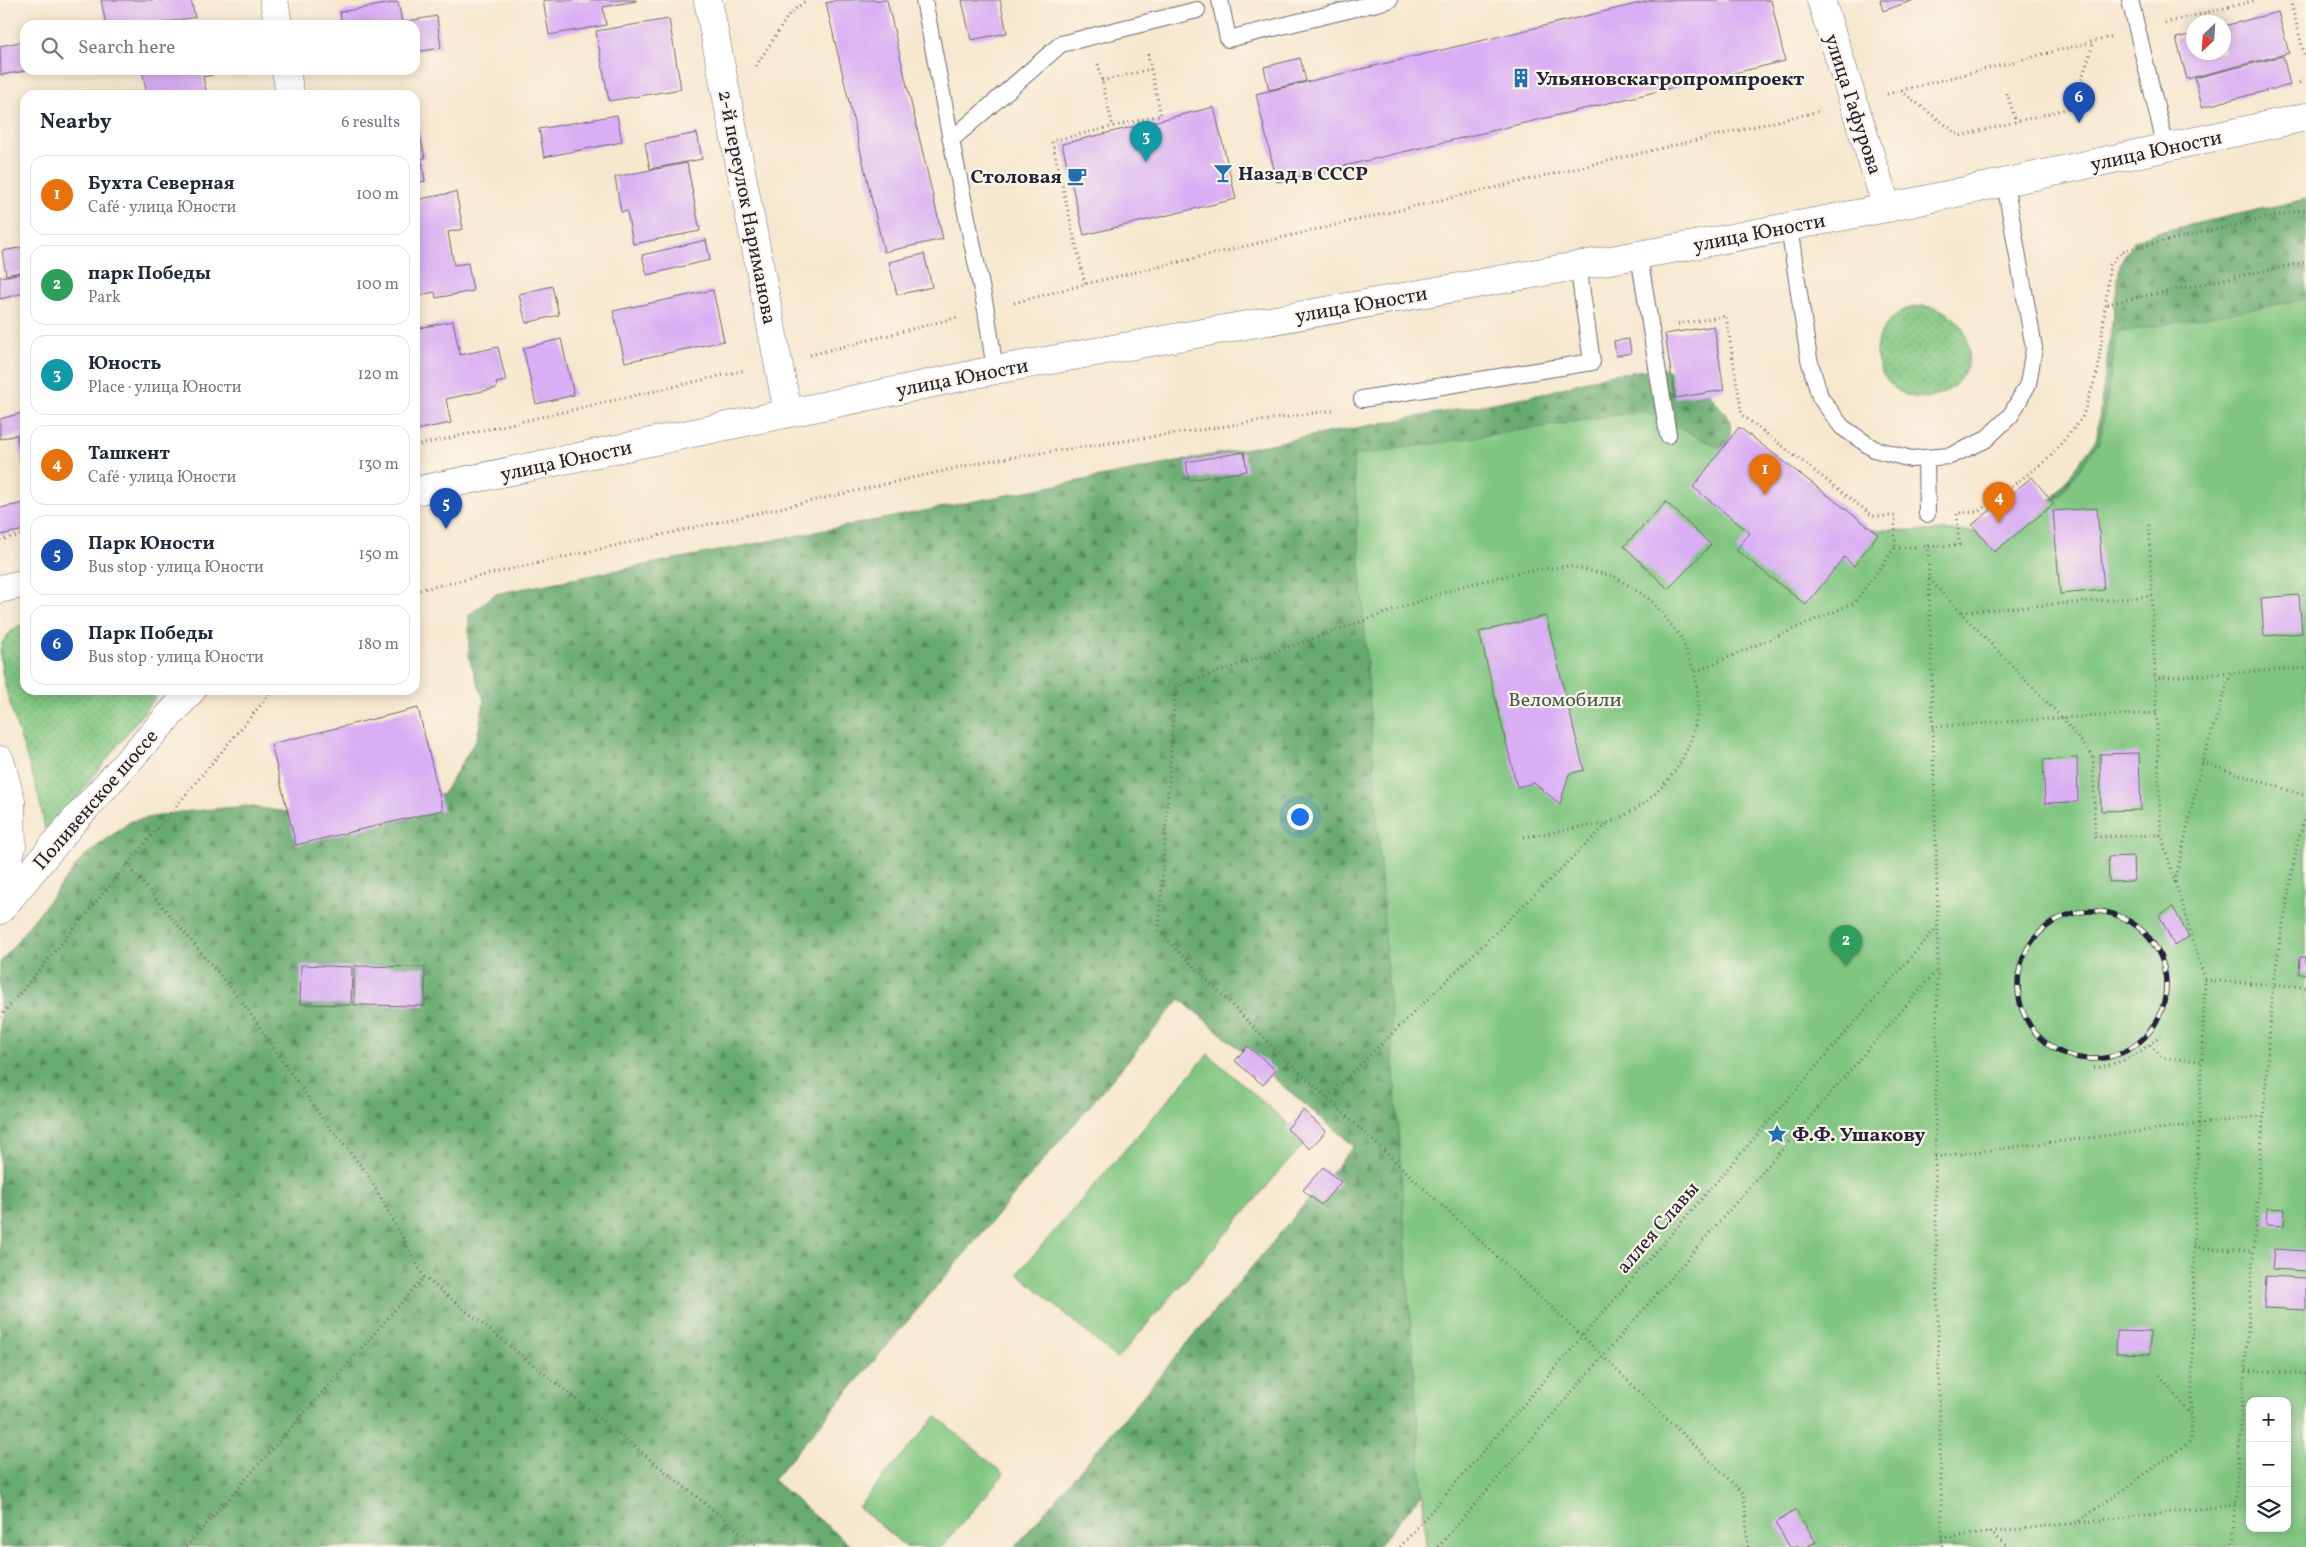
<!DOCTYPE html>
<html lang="en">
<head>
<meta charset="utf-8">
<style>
	:root { --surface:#fff; --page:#f6f6f7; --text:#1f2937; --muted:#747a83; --line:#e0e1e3; --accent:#d93025 }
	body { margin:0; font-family:Vollkorn,serif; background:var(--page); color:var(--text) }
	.controls { position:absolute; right:15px; bottom:15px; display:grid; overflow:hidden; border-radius:10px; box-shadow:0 2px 12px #0003 }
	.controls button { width:45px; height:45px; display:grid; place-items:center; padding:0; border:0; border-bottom:1px solid var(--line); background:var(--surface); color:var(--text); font:25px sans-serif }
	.compass { position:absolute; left:2186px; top:15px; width:45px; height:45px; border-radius:50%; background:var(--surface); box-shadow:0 2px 12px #0003; rotate:205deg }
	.you { position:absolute; left:1299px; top:816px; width:18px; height:18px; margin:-12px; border:4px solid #fff; border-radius:50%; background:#1a73e8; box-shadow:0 0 0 8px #1a73e833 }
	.badge { display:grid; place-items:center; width:32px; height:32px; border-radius:50%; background:var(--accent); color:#fff; font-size:16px; font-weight:700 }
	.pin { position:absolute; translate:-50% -41px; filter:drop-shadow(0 1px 2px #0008) }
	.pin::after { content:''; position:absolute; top:26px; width:18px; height:15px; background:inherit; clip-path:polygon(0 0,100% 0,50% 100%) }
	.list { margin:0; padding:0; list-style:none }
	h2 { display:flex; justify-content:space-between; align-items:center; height:65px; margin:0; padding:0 20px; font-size:21px }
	h2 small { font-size:16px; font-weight:400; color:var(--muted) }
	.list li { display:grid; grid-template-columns:32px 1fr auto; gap:15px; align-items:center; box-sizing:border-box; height:80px; margin:0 10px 10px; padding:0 10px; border:1px solid var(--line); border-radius:15px }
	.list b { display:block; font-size:19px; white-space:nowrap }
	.list p { margin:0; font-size:16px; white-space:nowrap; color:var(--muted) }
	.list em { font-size:16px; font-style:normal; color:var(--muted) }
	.icon { flex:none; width:28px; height:28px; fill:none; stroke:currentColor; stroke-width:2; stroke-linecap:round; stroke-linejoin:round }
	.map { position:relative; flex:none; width:2306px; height:1547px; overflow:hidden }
	.search { position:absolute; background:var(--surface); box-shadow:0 2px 12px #0003; left:20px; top:20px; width:400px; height:55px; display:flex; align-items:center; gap:12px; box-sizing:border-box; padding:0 18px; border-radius:15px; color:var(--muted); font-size:19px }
	.panel { position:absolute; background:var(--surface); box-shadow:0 2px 12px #0003; left:20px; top:90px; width:400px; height:605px; border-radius:15px }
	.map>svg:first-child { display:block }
	.grass { fill:url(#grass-dots); stroke:#51745e }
	.forest { fill:url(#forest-firs); stroke:#456655 }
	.green { fill:#80c681; stroke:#51745e; fill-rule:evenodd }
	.building { fill:#d9aef4 }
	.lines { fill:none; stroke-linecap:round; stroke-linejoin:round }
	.service-casing { stroke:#6d676f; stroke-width:18 }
	.minor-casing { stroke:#6d676f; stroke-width:29 }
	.tertiary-casing { stroke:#6d676f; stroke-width:29 }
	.secondary-casing { stroke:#6d676f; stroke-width:29 }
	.path { stroke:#6d676f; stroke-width:3; stroke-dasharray:1 4; stroke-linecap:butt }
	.service { stroke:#fff; stroke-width:16 }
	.minor { stroke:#fff; stroke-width:28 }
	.tertiary { stroke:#fff; stroke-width:28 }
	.secondary { stroke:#fff; stroke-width:28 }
	.rail-casing { stroke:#22223b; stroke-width:5.5 }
	.rail { stroke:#fcf5e5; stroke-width:4; stroke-dasharray:11; stroke-linecap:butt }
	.labels { text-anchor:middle; stroke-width:4.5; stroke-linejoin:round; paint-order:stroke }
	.poi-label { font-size:20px; font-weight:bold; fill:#22223b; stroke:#fcf5e5; text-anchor:start }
	.street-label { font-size:20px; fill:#22223b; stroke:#fcf5e5 }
	.park-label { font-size:20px; fill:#435b54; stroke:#fcf5e5 }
</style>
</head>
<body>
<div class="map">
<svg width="2306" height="1547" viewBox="0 0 2306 1547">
	<defs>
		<pattern id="grass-dots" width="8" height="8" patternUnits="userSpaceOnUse" patternTransform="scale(1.25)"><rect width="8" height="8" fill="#80c681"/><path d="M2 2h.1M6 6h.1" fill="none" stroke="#68a06b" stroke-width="1.8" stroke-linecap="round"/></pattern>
		<pattern id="forest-firs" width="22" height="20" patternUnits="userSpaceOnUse" patternTransform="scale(1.25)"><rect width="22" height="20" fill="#68ab6f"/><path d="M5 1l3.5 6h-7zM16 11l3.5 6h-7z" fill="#558b5c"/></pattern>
	</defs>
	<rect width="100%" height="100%" fill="#fcf5e5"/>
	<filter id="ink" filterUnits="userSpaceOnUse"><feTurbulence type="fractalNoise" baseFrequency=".02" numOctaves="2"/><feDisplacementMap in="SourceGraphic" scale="10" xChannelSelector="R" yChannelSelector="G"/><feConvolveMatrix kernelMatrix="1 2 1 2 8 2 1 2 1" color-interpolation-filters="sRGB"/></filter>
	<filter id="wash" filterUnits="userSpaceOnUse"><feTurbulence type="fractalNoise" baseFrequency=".0096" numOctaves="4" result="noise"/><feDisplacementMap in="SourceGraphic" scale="20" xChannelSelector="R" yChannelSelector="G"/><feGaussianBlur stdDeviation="1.12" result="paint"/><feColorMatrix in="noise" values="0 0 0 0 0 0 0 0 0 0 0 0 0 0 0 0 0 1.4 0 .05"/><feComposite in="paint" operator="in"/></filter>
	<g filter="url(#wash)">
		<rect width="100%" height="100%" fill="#f7e7cf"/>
		<g class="grass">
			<circle cx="1923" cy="352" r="46"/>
			<path d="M25 623V690H161L50 832 45 830C42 815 40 799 35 784 25 750 0 684 0 650 2 638 14 627 25 623Z"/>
		</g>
		<g class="forest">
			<polygon points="2306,199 2306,390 2141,485 1988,541 2053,498 2096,440 2120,264 2134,241 2158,232"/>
			<polygon points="1661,368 1702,384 1731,421 1729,448 1754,1100 1377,1547 1015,1547 1354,1146 1180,999 773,1480 852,1547 0,1547 0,963 83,857 131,821 180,812 247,806 319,817 386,807 443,794 477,738 484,701 469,658 469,615 495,594 1311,436 1542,394 1606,375"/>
		</g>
		<g class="green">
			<path d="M2306 299V1547H1426L1353 456 1644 411 1725 450 1834 529 2012 532 2060 496 2100 441 2117 333ZM2250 1401H2287V1528H2250Z"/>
			<polygon points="1208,1054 1307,1140 1117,1359 1018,1273"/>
			<polygon points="936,1416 1004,1474 942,1547 906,1547 858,1507"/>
		</g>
		<g id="blocks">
			<g class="building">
				<polygon points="101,0 191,0 195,17 153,25 106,25"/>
				<polygon points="543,0 636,0 636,1 603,7 606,25 549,35"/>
				<polygon points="838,0 887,0 943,239 884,252 826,3"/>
				<polygon points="962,0 1000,0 1007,33 971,40"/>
				<polygon points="1653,0 1771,0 1785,61 1277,182 1256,94"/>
				<polygon points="1880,0 1914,0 1883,11"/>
				<polygon points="398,2 402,22 437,16 441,48 415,52 415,25 342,25 340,12"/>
				<polygon points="2278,12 2289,53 2187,79 2176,38 2194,34 2194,52 2224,52 2224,26"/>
				<polygon points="669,19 681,89 609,101 596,31"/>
				<polygon points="25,41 25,71 1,75 0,46"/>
				<polygon points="2283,56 2290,85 2202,107 2195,78"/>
				<polygon points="1300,58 1306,81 1269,90 1264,67"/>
				<polygon points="142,70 211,70 212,75 203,77 207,95 147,95"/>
				<polygon points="1214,107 1236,199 1084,235 1062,144"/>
				<polygon points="415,112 425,158 415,160"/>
				<polygon points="617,115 622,142 544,157 539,129"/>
				<polygon points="697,133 702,159 650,169 645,143"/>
				<polygon points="422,161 425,181 415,183 415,162"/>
				<polygon points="687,163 700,231 633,244 627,211 621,212 615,177"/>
				<polygon points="456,192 463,229 448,232 454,265 468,263 473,291 436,298 435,292 415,296 415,200"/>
				<polygon points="706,240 710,260 647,275 642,255"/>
				<polygon points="25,247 25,271 6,275 2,251"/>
				<polygon points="924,254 932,287 897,295 889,262"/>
				<polygon points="25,273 25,293 0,299 0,277"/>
				<polygon points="552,286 559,315 526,323 519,294"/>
				<polygon points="713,290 724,341 625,362 613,311"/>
				<polygon points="453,321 460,355 498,347 506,381 496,383 497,388 446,399 451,423 415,430 415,329"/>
				<polygon points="1714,326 1724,390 1675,398 1665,334"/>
				<polygon points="561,339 574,395 536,404 523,348"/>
				<polygon points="1629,339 1631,353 1616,356 1614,341"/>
				<polygon points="25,412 25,433 0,439 0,419"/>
				<polygon points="1739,427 1878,534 1854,566 1844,557 1806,605 1736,550 1750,533 1693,487"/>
				<polygon points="25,435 25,471 24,471 17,437"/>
				<polygon points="1244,452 1247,471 1189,480 1186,462"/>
				<polygon points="2032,477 2054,504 1994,552 1972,525"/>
				<polygon points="1666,502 1711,545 1668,589 1624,546"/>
				<polygon points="25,503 25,530 0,535 0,508"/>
				<polygon points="2097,508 2104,590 2060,594 2053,511"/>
				<polygon points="2299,595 2302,633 2264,636 2261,598"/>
				<polygon points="1546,616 1584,770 1569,774 1560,804 1534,783 1517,787 1479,632"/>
				<polygon points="418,708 443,810 296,845 271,744"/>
				<polygon points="2139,753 2141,810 2101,811 2100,754"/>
				<polygon points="2077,758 2078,802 2045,803 2043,760"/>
				<polygon points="2133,856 2134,881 2109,882 2108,857"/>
				<polygon points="2173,907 2189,937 2174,945 2159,915"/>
				<polygon points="2300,957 2306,957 2306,974 2299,974"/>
				<polygon points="301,965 352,967 351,1005 300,1004"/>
				<polygon points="354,966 425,967 425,1006 354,1005"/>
				<polygon points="1247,1046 1276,1070 1263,1085 1235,1061"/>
				<polygon points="1303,1110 1326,1131 1310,1149 1287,1129"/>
				<polygon points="1323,1167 1341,1182 1321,1205 1303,1190"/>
				<polygon points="2267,1208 2285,1209 2284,1226 2266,1225"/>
				<polygon points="2274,1249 2306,1251 2306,1271 2272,1269"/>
				<polygon points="2266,1276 2306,1278 2306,1310 2264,1308"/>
				<polygon points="2117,1331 2150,1332 2150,1354 2116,1353"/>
				<polygon points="1796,1510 1816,1542 1807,1547 1790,1547 1775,1523"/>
			</g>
		</g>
	</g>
	<g filter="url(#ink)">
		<use href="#blocks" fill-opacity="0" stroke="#6d676f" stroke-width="1"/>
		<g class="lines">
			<defs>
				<g id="service">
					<polyline points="924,0 951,140"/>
					<polyline points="1220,0 1228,39 1389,0"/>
					<polyline points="2130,0 2166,148"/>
					<polyline points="1789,227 1809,359 1820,397 1842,427 1874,449 1911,459 1950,456 1985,440 2011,415 2028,384 2034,348 2005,183"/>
					<polyline points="1639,255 1668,435"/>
					<polyline points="995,370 986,310 951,140 1061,44 1197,10"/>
					<polyline points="1362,399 1592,362 1578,265"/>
					<polyline points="1926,458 1927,514"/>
				</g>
				<g id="minor">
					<polyline points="274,0 278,25"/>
					<polyline points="708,0 788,413"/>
					<polyline points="1821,0 1887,208"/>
					<polyline points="286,70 290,95"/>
				</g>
				<g id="tertiary">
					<polyline points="0,760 11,801 12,846 0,894"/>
					<polyline points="0,910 73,822 192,690"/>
				</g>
				<g id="secondary">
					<polyline points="415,491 995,370 1694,245 1887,208 2306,117"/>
					<polyline points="0,589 25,583"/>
				</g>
			</defs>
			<use href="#service" class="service-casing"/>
			<use href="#minor" class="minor-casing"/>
			<use href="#tertiary" class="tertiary-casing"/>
			<use href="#secondary" class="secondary-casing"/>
			<g class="path">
				<polyline points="2290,0 2306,60"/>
				<polyline points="2165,23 2256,0"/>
				<polyline points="1098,64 1113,127"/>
				<polyline points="756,66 790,13 807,0"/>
				<polyline points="1102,81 1151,69"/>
				<polyline points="2299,83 2306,77"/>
				<polyline points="1901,91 1960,136 2073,107 2094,41"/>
				<polyline points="2007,93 2016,122"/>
				<polyline points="1887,94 2111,37"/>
				<polyline points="1085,284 1052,141 1161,115 1147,52"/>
				<polyline points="1014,303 1085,284 1820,111"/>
				<polyline points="2107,304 2306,262"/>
				<polyline points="1678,324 1726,316 1742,415 1873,516 1895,516 1895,548"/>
				<polyline points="810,355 959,317"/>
				<polyline points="415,446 746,370"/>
				<polyline points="0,540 25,534"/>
				<polyline points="1928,545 1938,927 1935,1157 1942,1547"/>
				<polyline points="1929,579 2062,718 2156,713"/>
				<polyline points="415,591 987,461 1335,410"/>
				<polyline points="1962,612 2151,596"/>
				<polyline points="2154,678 2306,668"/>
				<polyline points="1932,727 2062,718 2093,756 2095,837 2161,835"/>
				<polyline points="2202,762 2306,796"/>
				<path d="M1524 837C1543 834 1561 831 1580 827 1590 826 1601 825 1610 822 1669 799 1711 735 1694 672"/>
				<polyline points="127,864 243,1003 324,1121 367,1173 424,1277 759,1547"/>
				<polyline points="2175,882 2202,762 2231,673"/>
				<polyline points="2205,980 2306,987"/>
				<polyline points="0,1017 273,690"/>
				<polyline points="2150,1045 2163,1058 2201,1061"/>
				<path d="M2094 1068C2121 1064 2141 1054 2160 1035"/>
				<polyline points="1327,1097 1608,823"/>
				<polyline points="1935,1157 2263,1116"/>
				<polyline points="2194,1247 2253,1251"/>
				<polyline points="2245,1370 2306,1374"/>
				<polyline points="2160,1375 2191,1415"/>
				<polyline points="2079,1521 2191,1441 2194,1247 2205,980 2161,835 2149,522"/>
				<polyline points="1990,1532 2009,1547"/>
				<polyline points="1941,1538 2235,1505"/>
				<polyline points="186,1547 424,1277"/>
				<polyline points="1400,1547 1937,927"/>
				<polyline points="1438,1547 1937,970"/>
				<polyline points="1748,1547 1744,1494 1582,1336 1279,1053 1159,931 1175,687 1463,586 1525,571 1568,566 1614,576 1651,600 1681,637 1694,672 1854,603 1895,548 1959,545 1957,513 1978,512 2049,458 2082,418 2098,370 2110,265 2122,251 2306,209"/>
				<polyline points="2232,1547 2273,984 2297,844 2306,813"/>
			</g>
			<use href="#service" class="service"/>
			<use href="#minor" class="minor"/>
			<use href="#tertiary" class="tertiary"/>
			<use href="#secondary" class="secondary"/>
			<defs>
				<circle id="rail" cx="2092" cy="985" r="74"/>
			</defs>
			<use href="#rail" class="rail-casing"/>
			<use href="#rail" class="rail"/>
		</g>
	</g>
	<defs>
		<symbol id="building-bare" viewBox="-9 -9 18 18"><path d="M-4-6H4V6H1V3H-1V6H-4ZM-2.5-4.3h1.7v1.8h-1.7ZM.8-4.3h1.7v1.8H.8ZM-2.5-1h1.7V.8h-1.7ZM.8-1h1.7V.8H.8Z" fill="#1f6fb2" stroke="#fcf5e5" stroke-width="2.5" paint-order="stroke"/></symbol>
		<symbol id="bar-bare" viewBox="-9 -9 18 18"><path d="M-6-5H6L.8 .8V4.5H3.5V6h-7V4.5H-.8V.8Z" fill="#1f6fb2" stroke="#fcf5e5" stroke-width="2.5" paint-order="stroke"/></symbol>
		<symbol id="cafe-bare" viewBox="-9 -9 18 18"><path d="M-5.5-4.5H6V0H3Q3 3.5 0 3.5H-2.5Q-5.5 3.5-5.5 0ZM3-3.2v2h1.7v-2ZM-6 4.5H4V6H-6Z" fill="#1f6fb2" stroke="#fcf5e5" stroke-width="2.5" paint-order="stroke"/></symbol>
		<symbol id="sight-bare" viewBox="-9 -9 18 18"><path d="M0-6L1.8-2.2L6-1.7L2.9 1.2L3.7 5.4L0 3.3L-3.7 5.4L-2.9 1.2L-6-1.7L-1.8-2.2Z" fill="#1f6fb2" stroke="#fcf5e5" stroke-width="2.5" paint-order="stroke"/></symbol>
	</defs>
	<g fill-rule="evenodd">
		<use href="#building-bare" x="1507" y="64" width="28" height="28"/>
		<use href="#bar-bare" x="1209" y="159" width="28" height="28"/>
		<use href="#cafe-bare" x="1063" y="162" width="28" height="28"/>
		<use href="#sight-bare" x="1763" y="1120" width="28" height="28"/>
	</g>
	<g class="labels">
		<g class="poi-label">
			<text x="1536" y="85">Ульяновскагропромпроект</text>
			<text x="1238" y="180">Назад в СССР</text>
			<text x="1062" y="183" text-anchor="end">Столовая</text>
			<text x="1792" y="1141">Ф.Ф. Ушакову</text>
		</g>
		<g class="street-label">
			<text transform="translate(1854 104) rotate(72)" y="7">улица Гафурова</text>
			<text transform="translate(2156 150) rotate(-12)" y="7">улица Юности</text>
			<text transform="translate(748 207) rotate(79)" y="7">2-й переулок Нариманова</text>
			<text transform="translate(1759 232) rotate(-11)" y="7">улица Юности</text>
			<text transform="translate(1361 304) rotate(-10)" y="7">улица Юности</text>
			<text transform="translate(962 377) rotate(-11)" y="7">улица Юности</text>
			<text transform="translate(566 460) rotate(-12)" y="7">улица Юности</text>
			<text transform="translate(95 799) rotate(-49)" y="7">Поливенское шоссе</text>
			<text transform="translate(1657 1227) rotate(-49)" y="7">аллея Славы</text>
		</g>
		<g class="park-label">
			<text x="1565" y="706">Веломобили</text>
		</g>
	</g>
</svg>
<div class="controls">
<button>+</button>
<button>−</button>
<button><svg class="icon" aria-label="layers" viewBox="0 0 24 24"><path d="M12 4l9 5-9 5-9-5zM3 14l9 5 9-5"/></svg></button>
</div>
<svg class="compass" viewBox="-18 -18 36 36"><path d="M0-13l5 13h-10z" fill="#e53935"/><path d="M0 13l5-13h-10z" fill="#747a83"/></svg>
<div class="you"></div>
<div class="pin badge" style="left:1765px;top:495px;background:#e8710a">1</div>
<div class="pin badge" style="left:1846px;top:966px;background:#2e9e5b">2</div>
<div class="pin badge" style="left:1146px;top:162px;background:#0f9aa8">3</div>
<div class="pin badge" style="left:1999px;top:523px;background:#e8710a">4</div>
<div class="pin badge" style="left:446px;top:529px;background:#1a4fb4">5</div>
<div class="pin badge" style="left:2079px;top:123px;background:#1a4fb4">6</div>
<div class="search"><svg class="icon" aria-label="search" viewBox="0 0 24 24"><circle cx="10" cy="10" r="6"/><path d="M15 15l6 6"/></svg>Search here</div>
<section class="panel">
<h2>Nearby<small>6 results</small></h2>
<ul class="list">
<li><span class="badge" style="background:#e8710a">1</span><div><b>Бухта Северная</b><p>Café · улица Юности</p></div><em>100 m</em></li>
<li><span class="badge" style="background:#2e9e5b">2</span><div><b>парк Победы</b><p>Park</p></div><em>100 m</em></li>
<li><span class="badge" style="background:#0f9aa8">3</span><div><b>Юность</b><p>Place · улица Юности</p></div><em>120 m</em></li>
<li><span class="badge" style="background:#e8710a">4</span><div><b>Ташкент</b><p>Café · улица Юности</p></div><em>130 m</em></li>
<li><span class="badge" style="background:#1a4fb4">5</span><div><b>Парк Юности</b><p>Bus stop · улица Юности</p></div><em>150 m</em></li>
<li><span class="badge" style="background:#1a4fb4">6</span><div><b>Парк Победы</b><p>Bus stop · улица Юности</p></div><em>180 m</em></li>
</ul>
</section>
</div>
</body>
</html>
